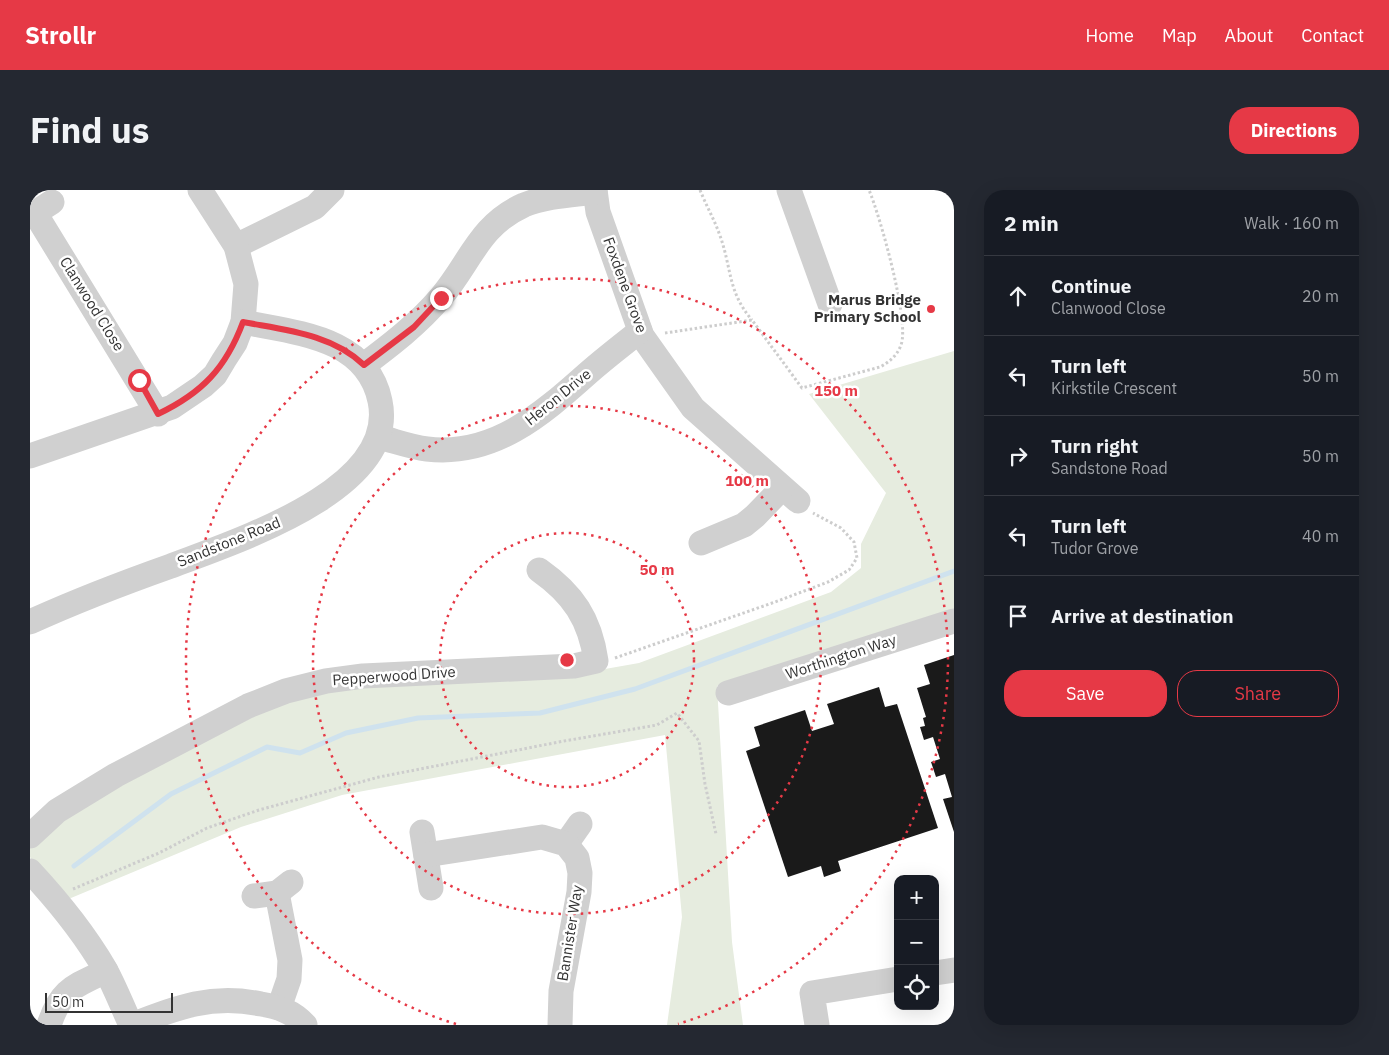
<!DOCTYPE html>
<html lang="en">
<head>
<meta charset="utf-8">
<style>
	:root { --surface:#171b24; --page:#242831; --text:#f1f3f6; --muted:#9ea1a6; --line:#363941; --accent:#e63946 }
	body { margin:0; font-family:"IBM Plex Sans",sans-serif; background:var(--page); color:var(--text) }
	.controls { position:absolute; right:15px; bottom:15px; display:grid; overflow:hidden; border-radius:10px; box-shadow:0 5px 20px #0002 }
	.controls button { width:45px; height:45px; display:grid; place-items:center; padding:0; border:0; border-bottom:1px solid var(--line); background:var(--surface); color:var(--text); font:25px sans-serif }
	.scale { position:absolute; left:15px; bottom:12px; width:128px; box-sizing:border-box; padding-left:5px; border:2px solid #333; border-top:0; font-size:14px; line-height:18px; white-space:nowrap; color:#333; -webkit-text-stroke:4px #fff; paint-order:stroke }
	.stop { position:absolute; width:15px; height:15px; margin:-11px; border:4px solid #e63946; border-radius:50%; background:#fff }
	.stop.end { background:#e63946; border-color:#fff; box-shadow:0 1px 5px #0008 }
	.list { margin:0; padding:0; list-style:none }
	h2 { display:flex; justify-content:space-between; align-items:center; height:65px; margin:0; padding:0 20px; font-size:21px }
	h2 small { font-size:16px; font-weight:400; color:var(--muted) }
	.list li { display:grid; grid-template-columns:32px 1fr auto; gap:15px; align-items:center; box-sizing:border-box; height:80px; padding:0 20px; border-top:1px solid var(--line) }
	.list b { display:block; font-size:19px; white-space:nowrap }
	.list p { margin:0; font-size:16px; white-space:nowrap; color:var(--muted) }
	.list em { font-size:16px; font-style:normal; color:var(--muted) }
	.actions { display:flex; gap:10px; padding:15px 20px }
	.actions a { flex:1; padding:11px 0; border:1px solid var(--accent); border-radius:20px; text-align:center; font-size:18px; color:var(--accent) }
	.actions .main { background:var(--accent); color:#fff }
	.icon { flex:none; width:28px; height:28px; fill:none; stroke:currentColor; stroke-width:2; stroke-linecap:round; stroke-linejoin:round }
	.map { position:relative; flex:none; width:924px; height:835px; overflow:hidden; border-radius:20px }
	header { display:flex; align-items:center; gap:30px; box-sizing:border-box; height:70px; padding:0 25px; background:var(--accent); color:#fff }
	header strong { font-size:24px }
	nav { display:flex; gap:28px; margin-inline-start:auto; font-size:18px }
	.intro { display:flex; align-items:center; justify-content:space-between; box-sizing:border-box; height:120px; padding:0 30px }
	h1 { margin:0; font-size:35px }
	.button { padding:12px 22px; border-radius:20px; background:var(--accent); color:#fff; font-size:18px; font-weight:700 }
	main { display:flex; gap:30px; padding:0 30px }
	aside { flex:1; background:var(--surface); border-radius:20px; box-shadow:0 5px 20px #0002 }
	.map>svg:first-child { display:block }
	.green { fill:#e6ecdf }
	.lines { fill:none; stroke-linecap:round; stroke-linejoin:round }
	.stream { stroke:#cfe2ee; stroke-width:5 }
	.building { fill:#1a1a1a }
	.path { stroke:#cdcdcd; stroke-width:3; stroke-dasharray:2.5 2.5; stroke-linecap:butt }
	.minor { stroke:#d0d0d0; stroke-width:25 }
	.route { stroke:#e63946; stroke-width:6 }
	.ring { fill:none; stroke:#e63946; stroke-width:2.5; stroke-dasharray:2.5 5 }
	.poi-dot { fill:#e63946; stroke:#fff; stroke-width:2 }
	.labels { text-anchor:middle; stroke-width:5; stroke-linejoin:round; paint-order:stroke }
	.street-label { font-size:15px; fill:#333; stroke:#fff }
	.poi-label { font-size:15px; font-weight:bold; fill:#333; stroke:#fff; text-anchor:end }
	.centre { fill:#e63946; stroke:#fff; stroke-width:2.5 }
	.ring-label { font-size:15px; text-anchor:middle; font-weight:bold; fill:#e63946; stroke:#fff; stroke-width:5; stroke-linejoin:round; paint-order:stroke }
</style>
</head>
<body>
<header>
<strong>Strollr</strong>
<nav><a>Home</a><a>Map</a><a>About</a><a>Contact</a></nav>
</header>
<div class="intro"><h1>Find us</h1><a class="button">Directions</a></div>
<main>
<div class="map">
<svg width="924" height="835" viewBox="0 0 924 835">
	<rect width="100%" height="100%" fill="#fff"/>
	<polygon class="green" points="924,161 924,419 687,496 702,752 713,835 637,835 652,727 635,545 312,605 211,637 41,708 24,706 0,667 0,658 7,649 88,595 233,519 296,498 558,482 609,473 801,402 831,378 831,354 856,303 779,204"/>
	<g class="lines">
		<polyline class="stream" points="44,676 141,604 237,557 270,563 316,543 388,528 510,523 605,499 924,381"/>
	</g>
	<g class="building">
		<polygon points="924,465 924,642 913,609 922,607 915,584 906,587 901,572 910,569 903,547 894,550 890,537 895,536 893,528 896,527 887,498 900,494 894,475"/>
		<polygon points="849,497 855,517 867,514 908,638 808,671 811,681 794,687 791,676 758,687 716,561 730,556 724,537 775,520 782,541 804,534 797,514"/>
	</g>
	<g class="lines">
		<g class="path">
			<path d="M670 0C676 15 684 29 689 43 702 77 697 101 722 130"/>
			<path d="M635 143 722 130 772 198 850 177C859 172 867 166 871 155 880 132 850 26 839 0"/>
			<polyline points="585,468 745,412 798,392 819,380 827,368 824,352 811,338 783,323"/>
			<polyline points="43,699 129,663 177,638 229,620 349,587 534,551 627,535 647,523 669,551 675,594 686,644"/>
		</g>
		<g class="minor">
			<polyline points="565,0 568,22 612,146 663,218 768,311"/>
			<polyline points="759,0 800,114"/>
			<polyline points="22,12 5,23 128,224"/>
			<polyline points="206,56 285,17 302,0"/>
			<path d="M334 175C362 154 388 134 411 107 440 73 449 35 494 15 516 6 542 5 565 2"/>
			<path d="M349 247C365 251 381 257 397 259 463 267 511 225 557 184 574 169 592 155 610 141"/>
			<polyline points="0,266 142,217 173,196 185,185 194,170 205,153 213,132 216,94 206,56 170,0"/>
			<polyline points="671,353 714,335 725,326 752,298"/>
			<path d="M0 432C46 411 93 393 141 376 203 352 369 300 350 211 337 147 266 143 213 132"/>
			<polyline points="698,503 924,431"/>
			<polyline points="392,642 401,698"/>
			<path d="M0 646 27 621 86 585 218 516 256 501 296 491 333 486 544 476 566 471C560 429 543 404 509 380"/>
			<polyline points="536,654 550,634"/>
			<polyline points="396,665 512,647 536,654 547,668 550,683 549,702 531,801 530,835"/>
			<path d="M0 681C28 711 54 743 75 779 85 797 92 816 101 835"/>
			<polyline points="247,703 260,770 259,789 249,818"/>
			<polyline points="224,706 247,703 261,692"/>
			<polyline points="905,783 924,780"/>
			<path d="M19 835C31 799 43 797 76 781"/>
			<path d="M102 835C147 817 182 804 231 814 249 817 263 822 275 835"/>
			<polyline points="787,835 782,803 868,789"/>
		</g>
	</g>
	<g class="lines">
		<path class="route" d="M109 190 128 224C172 203 196 178 213 132 255 140 302 144 334 175L384 137 411 108"/>
	</g>
	<g class="ring">
		<circle cx="537" cy="470" r="127"/>
		<circle cx="537" cy="470" r="254"/>
		<path d="M426 834A381 381 0 1 1 648 834"/>
	</g>
	<circle class="poi-dot" cx="901" cy="119" r="5"/>
	<g class="labels">
		<g class="street-label">
			<text transform="translate(595 95) rotate(70)" y="5">Foxdene Grove</text>
			<text transform="translate(62 114) rotate(58)" y="5">Clanwood Close</text>
			<text transform="translate(528 207) rotate(-39)" y="5">Heron Drive</text>
			<text transform="translate(199 352) rotate(-22)" y="5">Sandstone Road</text>
			<text transform="translate(811 467) rotate(-18)" y="5">Worthington Way</text>
			<text transform="translate(364 486) rotate(-4)" y="5">Pepperwood Drive</text>
			<text transform="translate(540 743) rotate(-81)" y="5">Bannister Way</text>
		</g>
		<g class="poi-label">
			<text x="891" y="115">Marus Bridge<tspan x="891" dy="17">Primary School</tspan></text>
		</g>
	</g>
	<circle cx="537" cy="470" r="8" class="centre"/>
	<g class="ring-label">
		<text x="806" y="206">150 m</text>
		<text x="717" y="296">100 m</text>
		<text x="627" y="385">50 m</text>
	</g>
</svg>
<div class="controls">
<button>+</button>
<button>−</button>
<button><svg class="icon" aria-label="locate" viewBox="0 0 24 24"><circle cx="12" cy="12" r="6"/><path d="M12 2v4M12 18v4M2 12h4M18 12h4"/></svg></button>
</div>
<div class="scale">50 m</div>
<div class="stop" style="left:109px;top:190px"></div>
<div class="stop end" style="left:411px;top:108px"></div>
</div>
<aside>
<h2>2 min<small>Walk · 160 m</small></h2>
<ul class="list">
<li><svg class="icon" aria-label="ahead" viewBox="0 0 24 24"><path d="M12 20V5M6 11l6-6 6 6"/></svg><div><b>Continue</b><p>Clanwood Close</p></div><em>20 m</em></li>
<li><svg class="icon" aria-label="left" viewBox="0 0 24 24"><path d="M17 20v-9H6M10 6l-5 5 5 5"/></svg><div><b>Turn left</b><p>Kirkstile Crescent</p></div><em>50 m</em></li>
<li><svg class="icon" aria-label="right" viewBox="0 0 24 24"><path d="M7 20v-9h11M14 6l5 5-5 5"/></svg><div><b>Turn right</b><p>Sandstone Road</p></div><em>50 m</em></li>
<li><svg class="icon" aria-label="left" viewBox="0 0 24 24"><path d="M17 20v-9H6M10 6l-5 5 5 5"/></svg><div><b>Turn left</b><p>Tudor Grove</p></div><em>40 m</em></li>
<li><svg class="icon" aria-label="arrive" viewBox="0 0 24 24"><path d="M6 21V4h12l-3 4 3 4H6"/></svg><div><b>Arrive at destination</b></div></li>
</ul>
<div class="actions"><a class="main">Save</a><a>Share</a></div>
</aside>
</main>
</body>
</html>
